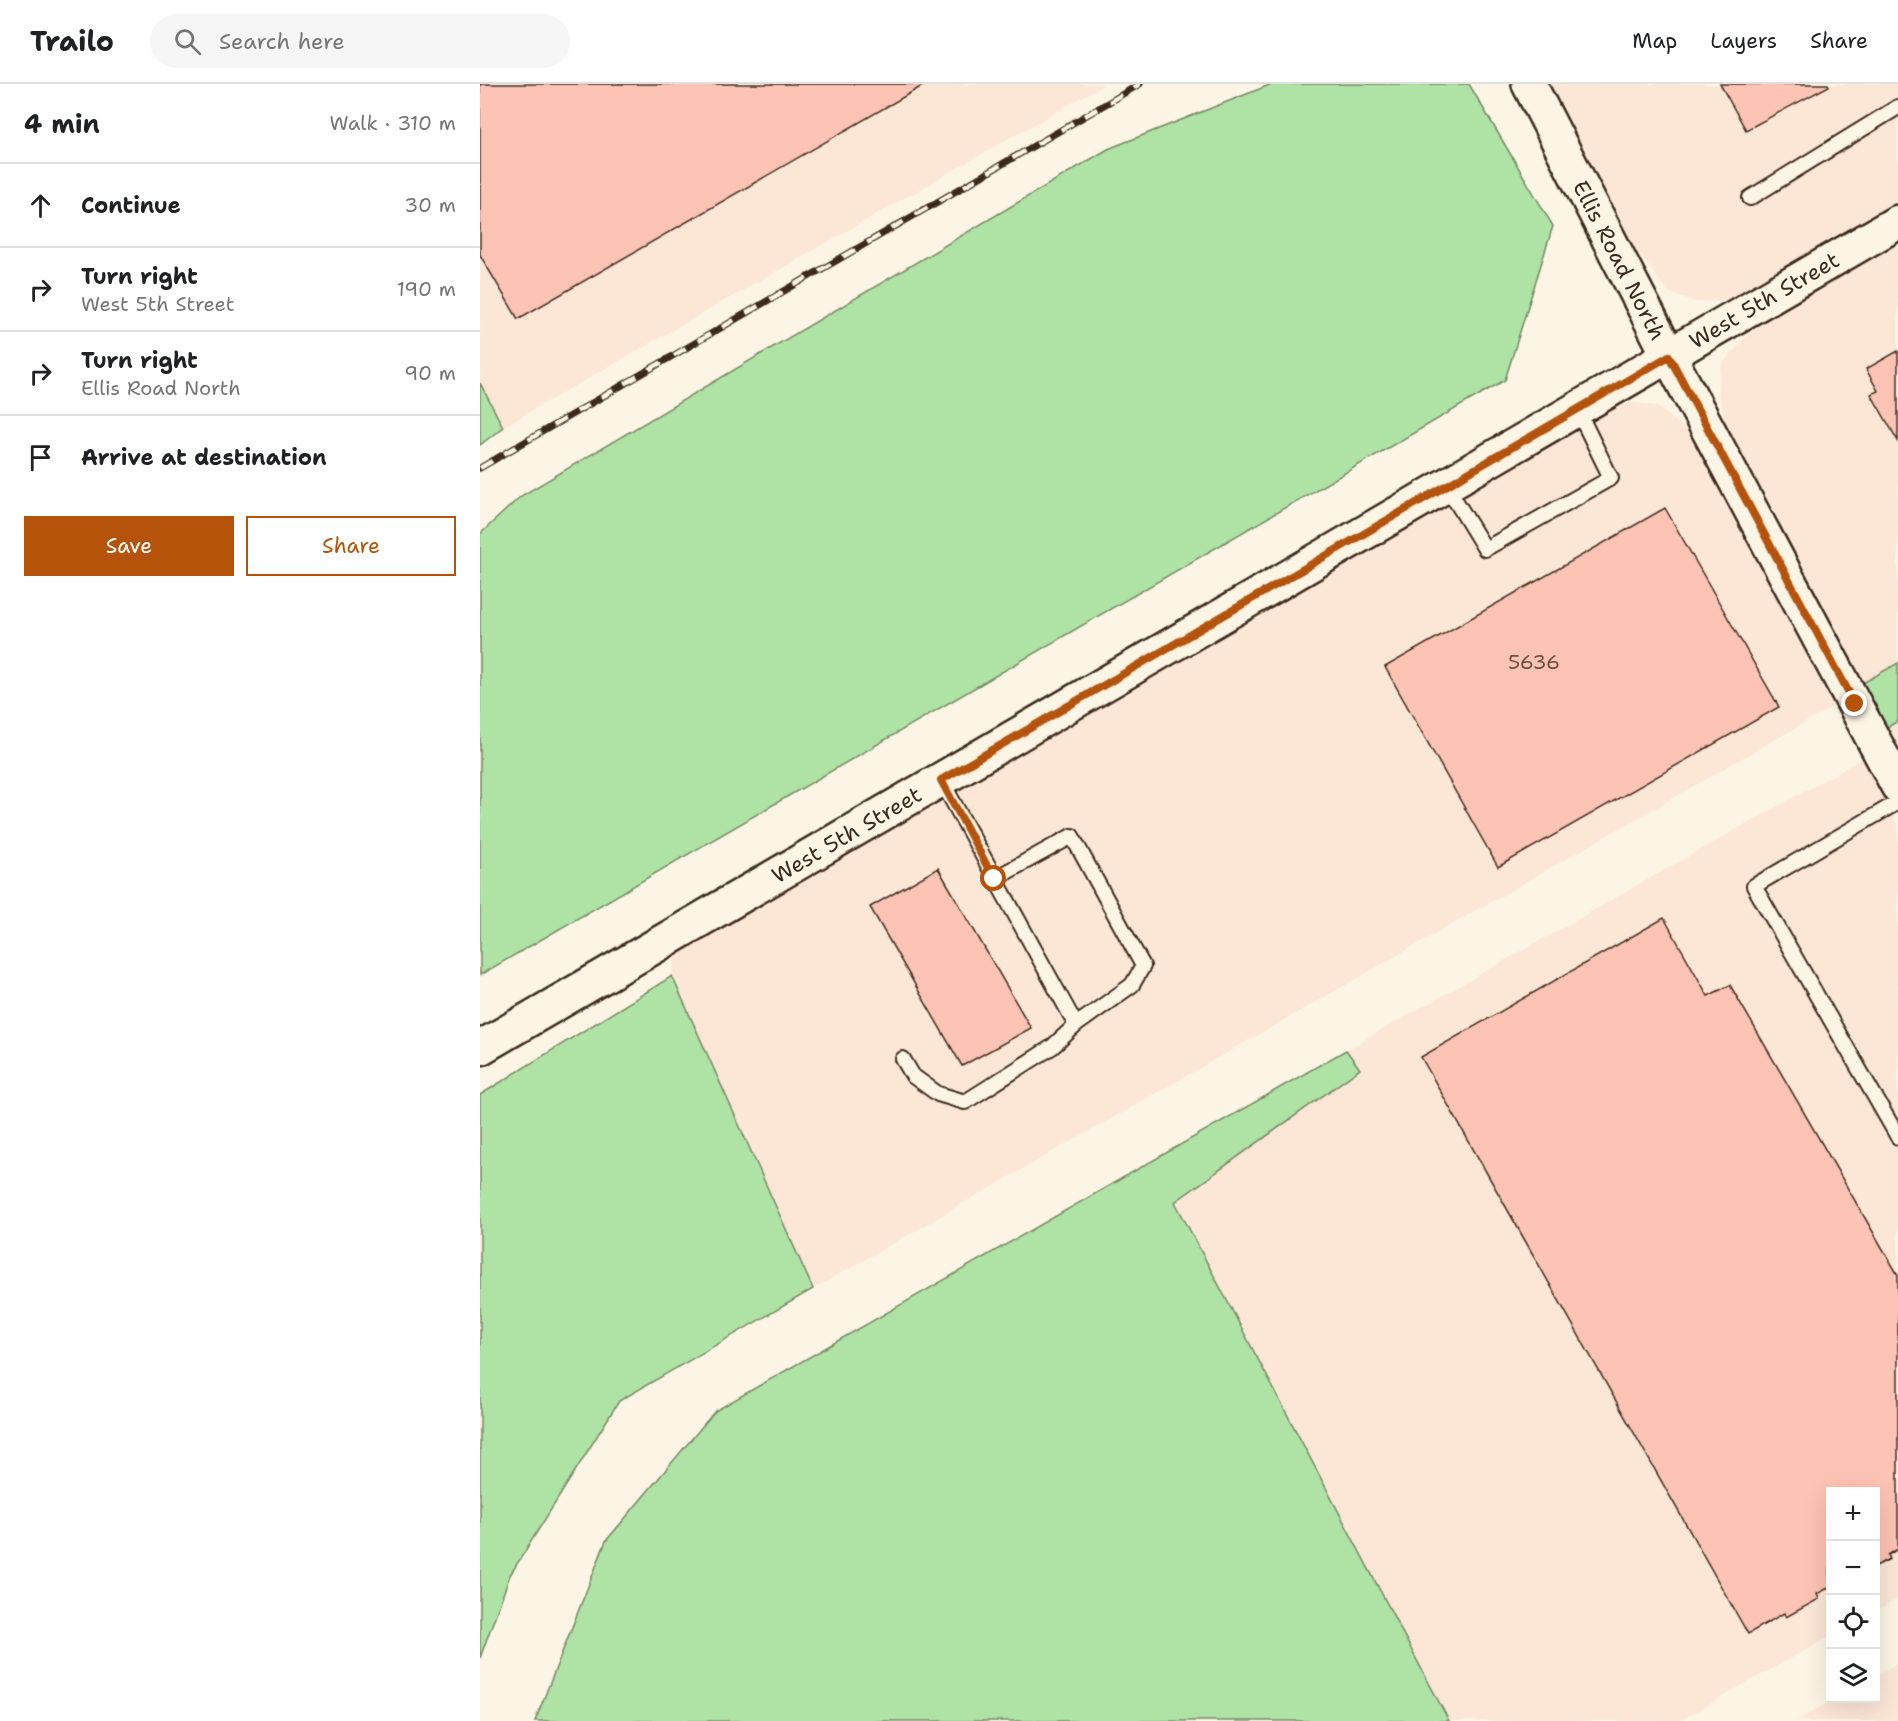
<!DOCTYPE html>
<html lang="en">
<head>
<meta charset="utf-8">
<style>
	:root { --surface:#fff; --page:#f6f6f6; --text:#202124; --muted:#757577; --line:#e0e0e0; --accent:#b45309 }
	body { margin:0; font-family:"Shantell Sans",sans-serif; background:var(--page); color:var(--text) }
	.controls { position:absolute; right:18px; bottom:18px; display:grid; overflow:hidden; border-radius:0px; box-shadow:0 6px 24px #0002 }
	.controls button { width:54px; height:54px; display:grid; place-items:center; padding:0; border:0; border-bottom:2px solid var(--line); background:var(--surface); color:var(--text); font:30px sans-serif }
	.stop { position:absolute; width:18px; height:18px; margin:-14px; border:4px solid #b45309; border-radius:50%; background:#fff }
	.stop.end { background:#b45309; border-color:#fff; box-shadow:0 2px 6px #0008 }
	.list { margin:0; padding:0; list-style:none }
	h2 { display:flex; justify-content:space-between; align-items:center; height:78px; margin:0; padding:0 24px; font-size:26px }
	h2 small { font-size:20px; font-weight:400; color:var(--muted) }
	.list li { display:grid; grid-template-columns:39px 1fr auto; gap:18px; align-items:center; box-sizing:border-box; height:84px; padding:0 24px; border-top:2px solid var(--line) }
	.list b { display:block; font-size:22px; white-space:nowrap }
	.list p { margin:0; font-size:20px; white-space:nowrap; color:var(--muted) }
	.list em { font-size:20px; font-style:normal; color:var(--muted) }
	.actions { display:flex; gap:12px; padding:18px 24px }
	.actions a { flex:1; padding:14px 0; border:2px solid var(--accent); border-radius:0px; text-align:center; font-size:21px; color:var(--accent) }
	.actions .main { background:var(--accent); color:#fff }
	.icon { flex:none; width:33px; height:33px; fill:none; stroke:currentColor; stroke-width:2; stroke-linecap:round; stroke-linejoin:round }
	.map { position:relative; flex:none; width:1418px; height:1637px; overflow:hidden }
	header { display:flex; align-items:center; gap:36px; box-sizing:border-box; height:84px; padding:0 30px; background:var(--surface); border-bottom:2px solid var(--line) }
	header strong { font-size:28px }
	nav { display:flex; gap:33px; margin-inline-start:auto; font-size:21px }
	.search { width:420px; height:54px; background:var(--page); display:flex; align-items:center; gap:15px; box-sizing:border-box; padding:0 21px; border-radius:33px; color:var(--muted); font-size:22px }
	main { display:flex }
	aside { flex:1; background:var(--surface) }
	.map>svg:first-child { display:block }
	.built { fill:#fce6d6 }
	.green { fill:#afe3a5; stroke:#758662; stroke-width:1.5 }
	.building { fill:#fdc3b4; stroke:#3b2a1e; stroke-width:1.5 }
	.lines { fill:none; stroke-linecap:round; stroke-linejoin:round }
	.lane-casing { stroke:#3b2a1e; stroke-width:18 }
	.secondary-casing { stroke:#3b2a1e; stroke-width:38 }
	.lane { stroke:#fcf5e5; stroke-width:14 }
	.secondary { stroke:#fcf5e5; stroke-width:33 }
	.rail-casing { stroke:#3b2a1e; stroke-width:7 }
	.rail { stroke:#fcf5e5; stroke-width:4.5; stroke-dasharray:14; stroke-linecap:butt }
	.route { stroke:#b45309; stroke-width:8 }
	.labels { text-anchor:middle; stroke-width:6; stroke-linejoin:round; paint-order:stroke }
	.number-label { font-size:20px; fill:#6c5044 }
	.street-label { font-size:22px; fill:#3b2a1e; stroke:#fcf5e5 }
</style>
</head>
<body>
<header>
<strong>Trailo</strong>
<div class="search"><svg class="icon" aria-label="search" viewBox="0 0 24 24"><circle cx="10" cy="10" r="6"/><path d="M15 15l6 6"/></svg>Search here</div>
<nav><a>Map</a><a>Layers</a><a>Share</a></nav>
</header>
<main>
<aside>
<h2>4 min<small>Walk · 310 m</small></h2>
<ul class="list">
<li><svg class="icon" aria-label="ahead" viewBox="0 0 24 24"><path d="M12 20V5M6 11l6-6 6 6"/></svg><div><b>Continue</b></div><em>30 m</em></li>
<li><svg class="icon" aria-label="right" viewBox="0 0 24 24"><path d="M7 20v-9h11M14 6l5 5-5 5"/></svg><div><b>Turn right</b><p>West 5th Street</p></div><em>190 m</em></li>
<li><svg class="icon" aria-label="right" viewBox="0 0 24 24"><path d="M7 20v-9h11M14 6l5 5-5 5"/></svg><div><b>Turn right</b><p>Ellis Road North</p></div><em>90 m</em></li>
<li><svg class="icon" aria-label="arrive" viewBox="0 0 24 24"><path d="M6 21V4h12l-3 4 3 4H6"/></svg><div><b>Arrive at destination</b></div></li>
</ul>
<div class="actions"><a class="main">Save</a><a>Share</a></div>
</aside>
<div class="map">
<svg width="1418" height="1637" viewBox="0 0 1418 1637">
	<rect width="100%" height="100%" fill="#fcf5e5"/>
	<filter id="ink" filterUnits="userSpaceOnUse"><feTurbulence type="fractalNoise" baseFrequency=".0167" numOctaves="2"/><feDisplacementMap in="SourceGraphic" scale="12" xChannelSelector="R" yChannelSelector="G"/><feConvolveMatrix kernelMatrix="1 2 1 2 8 2 1 2 1" color-interpolation-filters="sRGB"/></filter>
	<g filter="url(#ink)">
		<g class="built">
			<polygon points="0,0 625,0 23,343 0,299"/>
			<polygon points="1069,0 1418,0 1418,116 1246,216 1216,218 1188,208 1151,159"/>
			<polygon points="1418,154 1418,579 1381,600 1247,346 1238,307 1242,281 1268,250 1312,218"/>
			<polygon points="1152,318 1177,322 1211,351 1354,622 333,1205 192,892 195,869 1123,328"/>
			<polygon points="1418,637 1418,668 1406,644"/>
			<polygon points="1383,674 1418,741 1418,1515 1396,1527 1396,1408 1350,1408 1350,1552 1199,1637 969,1637 695,1118 880,985 866,966"/>
			<polygon points="1418,1579 1418,1637 1315,1637 1355,1615 1396,1614 1396,1591"/>
		</g>
		<g class="green">
			<polygon points="792,0 989,0 1073,142 1025,296 0,891 0,450 41,412 628,65"/>
			<polygon points="0,299 23,343 0,361"/>
			<polygon points="1418,579 1418,637 1406,644 1381,600"/>
			<polygon points="192,892 333,1205 139,1317 30,1491 0,1574 0,1011"/>
			<polygon points="866,966 880,985 695,1118 969,1637 55,1637 126,1457 235,1327"/>
		</g>
		<g class="building">
			<polygon points="0,0 446,0 38,235 0,171"/>
			<polygon points="1240,0 1348,0 1349,2 1266,46"/>
			<polygon points="1418,267 1418,357 1391,310 1398,307 1386,285"/>
			<polygon points="1185,424 1299,623 1018,783 905,583"/>
			<polygon points="458,784 551,944 482,982 390,823"/>
			<polygon points="1184,834 1228,912 1250,901 1418,1191 1418,1465 1408,1471 1410,1475 1396,1482 1396,1408 1350,1408 1350,1503 1337,1510 1339,1515 1306,1533 1304,1529 1268,1550 941,973"/>
		</g>
		<g class="lines">
			<defs>
				<g id="lane">
					<polyline points="1270,114 1418,23"/>
					<polyline points="966,401 1005,465 1131,394 1097,325"/>
					<polyline points="1418,718 1274,802 1418,1053"/>
					<polyline points="514,795 592,752 663,882 652,901 596,941"/>
					<polyline points="423,975 433,992 458,1010 485,1018 572,963 596,941 461,696"/>
				</g>
				<g id="secondary">
					<path id="s1" d="M1049 0 1189 272 1418 702"/>
					<path id="s2" d="M0 964 1418 138"/>
				</g>
			</defs>
			<use href="#lane" class="lane-casing"/>
			<use href="#secondary" class="secondary-casing"/>
			<use href="#lane" class="lane"/>
			<use href="#secondary" class="secondary"/>
			<defs>
				<polyline id="rail" points="0,384 660,0"/>
			</defs>
			<use href="#rail" class="rail-casing"/>
			<use href="#rail" class="rail"/>
		</g>
	</g>
	<g class="lines" filter="url(#ink)">
		<polyline class="route" points="514,795 461,696 1189,272 1375,620"/>
	</g>
	<g class="labels">
		<g class="number-label">
			<text x="1054" y="585">5636</text>
		</g>
		<g class="street-label">
			<text dy="8" stroke="none"><textPath href="#s1" startOffset="198">Ellis Road North</textPath></text>
			<text dy="8" stroke="none"><textPath href="#s2" startOffset="1486">West 5th Street</textPath></text>
			<text dy="8" stroke="none"><textPath href="#s2" startOffset="424">West 5th Street</textPath></text>
		</g>
	</g>
</svg>
<div class="controls">
<button>+</button>
<button>−</button>
<button><svg class="icon" aria-label="locate" viewBox="0 0 24 24"><circle cx="12" cy="12" r="6"/><path d="M12 2v4M12 18v4M2 12h4M18 12h4"/></svg></button>
<button><svg class="icon" aria-label="layers" viewBox="0 0 24 24"><path d="M12 4l9 5-9 5-9-5zM3 14l9 5 9-5"/></svg></button>
</div>
<div class="stop" style="left:514px;top:795px"></div>
<div class="stop end" style="left:1375px;top:620px"></div>
</div>
</main>
</body>
</html>
